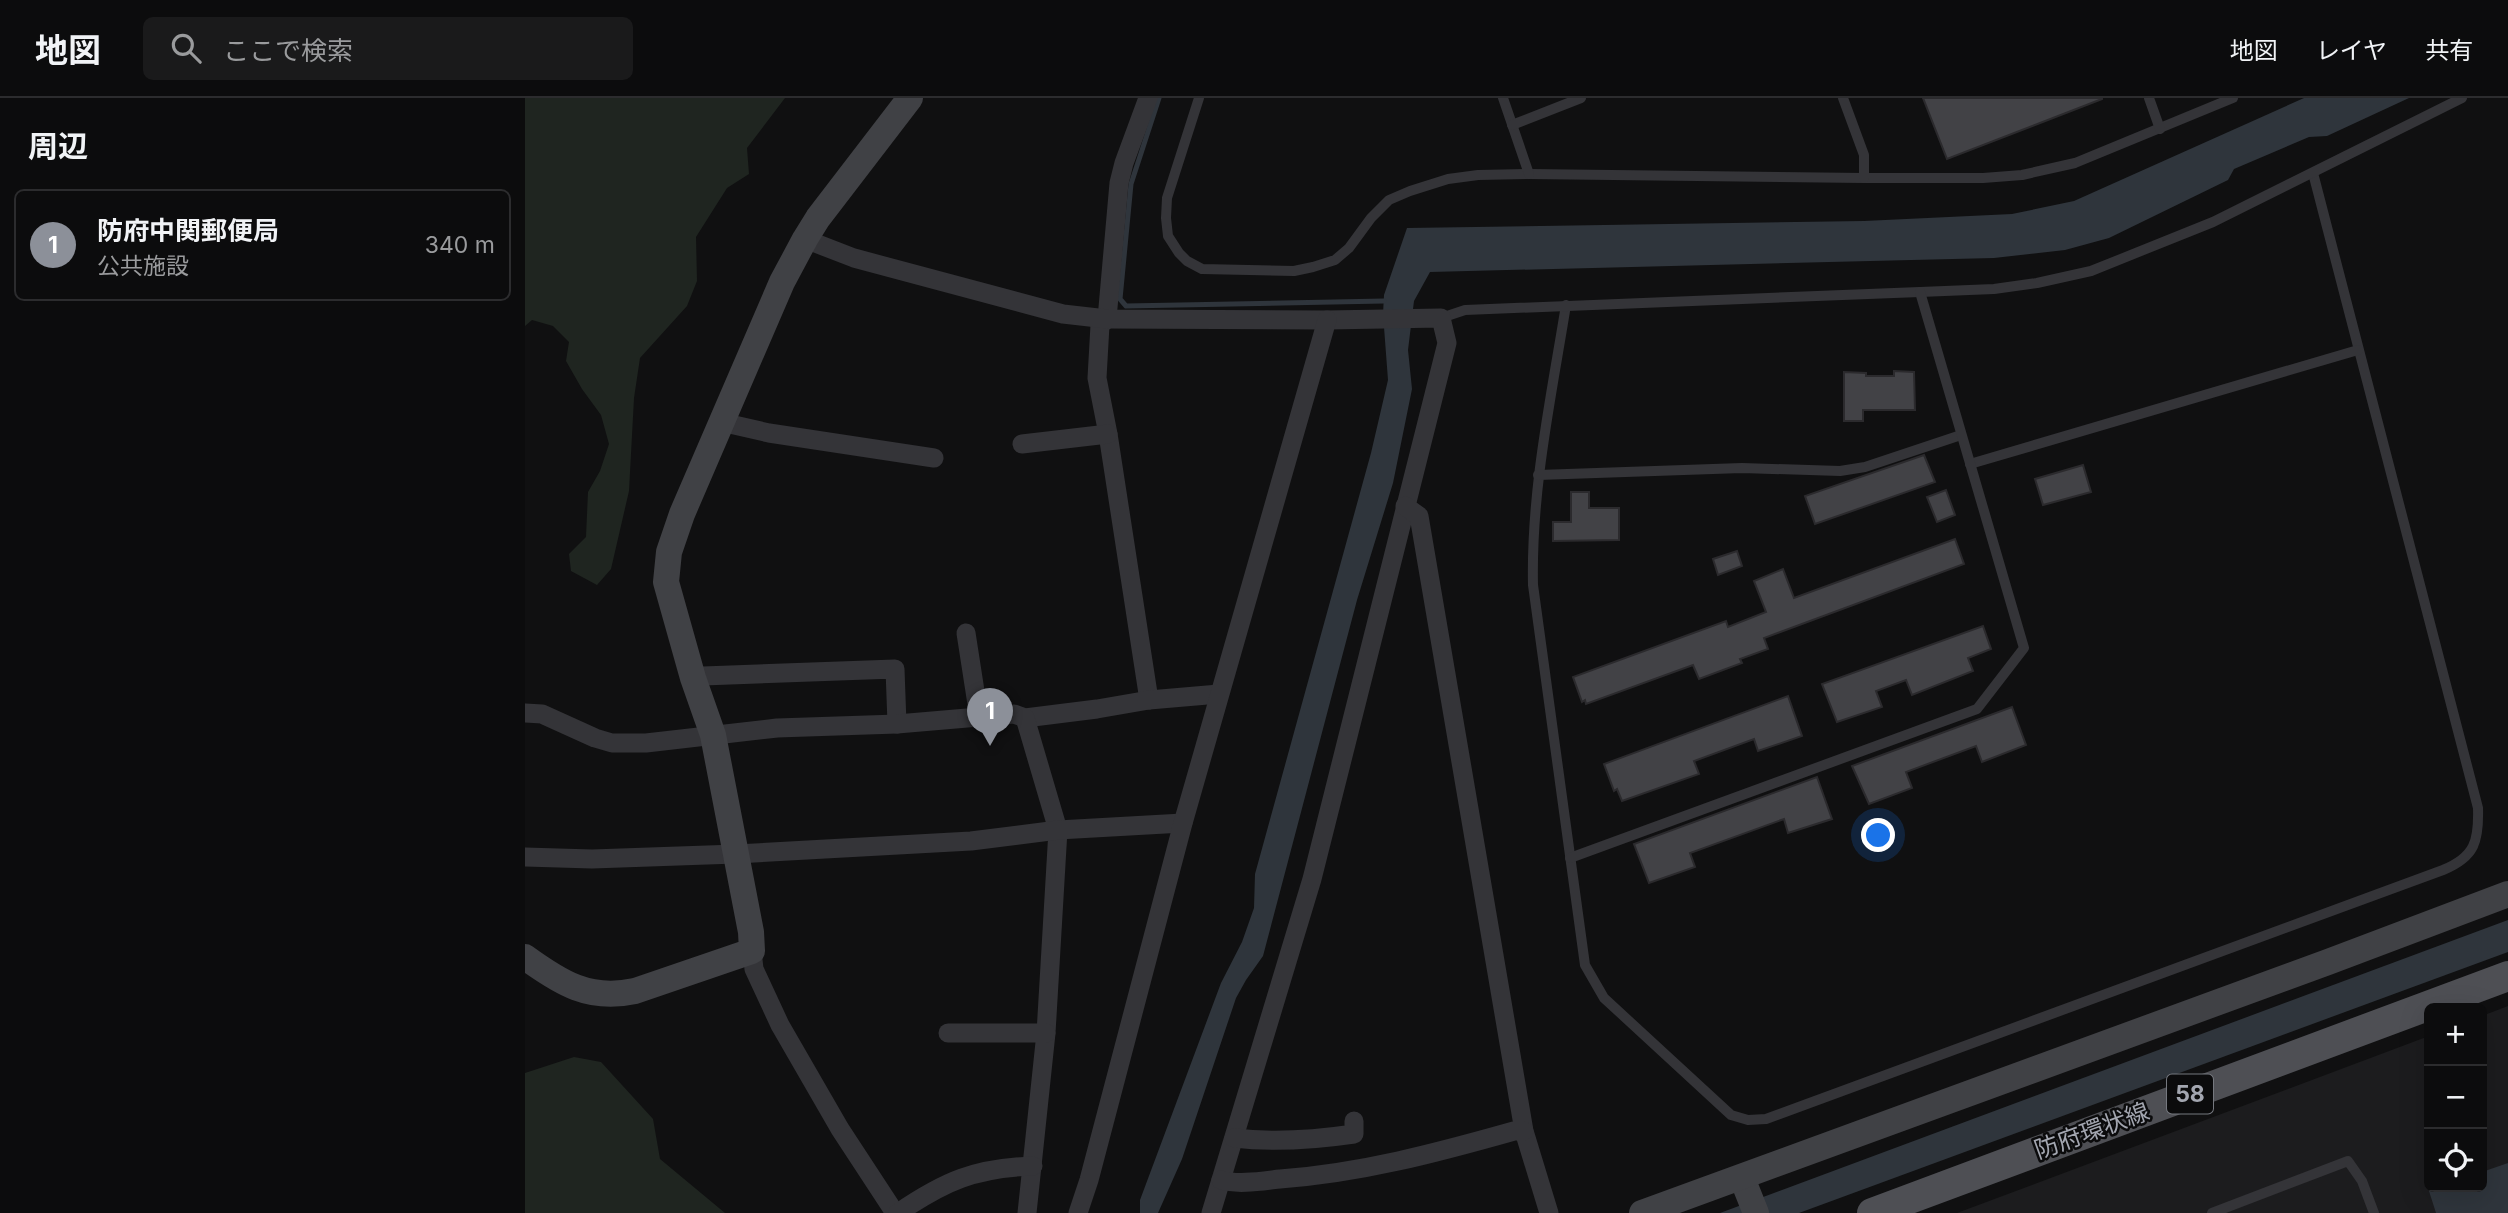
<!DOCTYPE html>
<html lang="ja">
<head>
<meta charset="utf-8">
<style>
	:root { --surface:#0c0c0d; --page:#1a1a1b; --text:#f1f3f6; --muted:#9a9b9d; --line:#2c2c2e; --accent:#8c9099 }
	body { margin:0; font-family:Inter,"Noto Sans JP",sans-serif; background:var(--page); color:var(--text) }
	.controls { position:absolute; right:21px; bottom:21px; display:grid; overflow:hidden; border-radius:10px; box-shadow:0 7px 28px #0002 }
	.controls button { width:63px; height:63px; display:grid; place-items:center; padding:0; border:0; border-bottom:2px solid var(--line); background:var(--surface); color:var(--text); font:35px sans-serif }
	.you { position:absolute; left:1354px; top:738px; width:24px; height:24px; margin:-18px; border:5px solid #fff; border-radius:50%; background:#1a73e8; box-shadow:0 0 0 10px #1a73e833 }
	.badge { display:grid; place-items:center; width:46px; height:46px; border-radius:50%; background:var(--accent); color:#fff; font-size:23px; font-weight:700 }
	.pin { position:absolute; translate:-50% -58px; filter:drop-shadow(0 2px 4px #0008) }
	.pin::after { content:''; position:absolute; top:37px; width:24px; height:21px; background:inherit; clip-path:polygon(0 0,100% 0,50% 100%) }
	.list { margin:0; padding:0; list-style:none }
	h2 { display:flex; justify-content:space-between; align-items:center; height:91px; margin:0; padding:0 28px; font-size:30px }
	h2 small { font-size:23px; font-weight:400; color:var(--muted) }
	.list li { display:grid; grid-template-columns:46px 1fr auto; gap:21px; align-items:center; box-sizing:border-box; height:112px; margin:0 14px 14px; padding:0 14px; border:2px solid var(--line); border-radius:10px }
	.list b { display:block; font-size:26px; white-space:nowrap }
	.list p { margin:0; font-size:23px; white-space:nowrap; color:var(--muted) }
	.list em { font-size:23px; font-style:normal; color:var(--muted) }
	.icon { flex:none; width:38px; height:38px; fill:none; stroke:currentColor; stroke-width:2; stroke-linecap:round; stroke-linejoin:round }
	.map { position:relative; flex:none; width:1983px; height:1115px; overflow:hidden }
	header { display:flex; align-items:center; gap:42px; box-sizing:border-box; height:98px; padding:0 35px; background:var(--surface); border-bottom:2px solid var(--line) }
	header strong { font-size:33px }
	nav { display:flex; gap:38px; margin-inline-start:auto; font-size:24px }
	.search { width:490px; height:63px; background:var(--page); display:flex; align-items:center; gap:18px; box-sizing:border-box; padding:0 24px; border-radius:10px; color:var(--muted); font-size:26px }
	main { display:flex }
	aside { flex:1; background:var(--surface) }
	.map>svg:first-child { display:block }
	.built { fill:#1c1c1e }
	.green { fill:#1f2520 }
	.water { fill:#2f353c }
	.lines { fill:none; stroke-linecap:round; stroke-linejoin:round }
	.stream { stroke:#2f353c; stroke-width:5 }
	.building { fill:#424246; stroke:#2b2a2d; stroke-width:2 }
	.lane { stroke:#343438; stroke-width:10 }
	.street { stroke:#343438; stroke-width:19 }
	.secondary { stroke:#404145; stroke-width:26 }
	.primary { stroke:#4e4f54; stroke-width:30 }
	.labels { text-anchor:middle; stroke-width:5; stroke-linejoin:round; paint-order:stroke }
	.shield { fill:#0b0b0c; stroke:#75787f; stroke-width:2 }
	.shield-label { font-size:23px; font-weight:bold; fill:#a3a6b0 }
	.street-label { font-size:24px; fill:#a3a6b0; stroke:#0b0b0c }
</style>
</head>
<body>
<header>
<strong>地図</strong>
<div class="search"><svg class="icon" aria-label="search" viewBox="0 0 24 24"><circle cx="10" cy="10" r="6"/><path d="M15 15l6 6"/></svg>ここで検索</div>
<nav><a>地図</a><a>レイヤ</a><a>共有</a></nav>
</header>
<main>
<aside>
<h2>周辺<small></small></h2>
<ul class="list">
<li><span class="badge">1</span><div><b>防府中関郵便局</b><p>公共施設</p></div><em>340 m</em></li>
</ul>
</aside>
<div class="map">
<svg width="1983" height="1115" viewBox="0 0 1983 1115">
	<rect width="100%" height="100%" fill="#101011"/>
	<polygon class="built" points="1983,908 1983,1115 1432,1115 1904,938 1904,1089 1957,1089 1957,918"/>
	<g class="green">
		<polygon points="0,0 260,0 222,50 224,76 202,90 171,139 172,183 162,208 115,260 109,300 104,393 86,471 72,487 46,473 44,456 61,439 63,394 75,373 84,346 76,317 57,291 41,263 44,244 28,228 7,222 0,228"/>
		<polygon points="49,959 76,964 128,1021 135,1061 200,1115 0,1115 0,975"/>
	</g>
	<g class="water">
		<polygon points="1779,0 1884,0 1802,38 1784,39 1709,71 1703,82 1584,140 1540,152 1469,160 905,174 889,203 883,252 887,291 868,385 832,502 738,858 721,882 711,900 657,1061 633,1115 615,1115 615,1102 696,885 717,844 729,810 730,776 846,355 863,282 858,216 859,197 882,130 1339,123 1487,116 1549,103"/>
		<polygon points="1983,822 1983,854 1274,1115 1195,1115"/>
		<polygon points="1983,1065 1983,1115 1911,1115 1904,1093 1916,1089 1957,1089 1957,1074"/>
	</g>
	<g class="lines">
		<polyline class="stream" points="634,0 606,86 595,201 601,208 859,203"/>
	</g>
	<g class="building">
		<polygon points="1398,0 1577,0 1577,1 1422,61"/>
		<polygon points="1369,273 1389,274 1390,312 1338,312 1338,323 1319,323 1319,274 1341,275 1341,278 1369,278"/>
		<polygon points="1399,357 1410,384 1290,426 1280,398"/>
		<polygon points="1558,367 1566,394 1518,407 1510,381"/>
		<polygon points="1421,392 1430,417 1412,424 1402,399"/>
		<polygon points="1046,394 1064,394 1064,410 1094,410 1094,442 1028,443 1028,424 1046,424"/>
		<polygon points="1430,441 1439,466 1239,540 1243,551 1215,561 1217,565 1174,581 1168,567 1061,606 1060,602 1057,604 1048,579 1201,523 1203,529 1241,514 1229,483 1258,471 1269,500"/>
		<polygon points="1212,453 1217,468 1193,477 1188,461"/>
		<polygon points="1458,528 1466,551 1443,560 1448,573 1387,597 1381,582 1351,593 1357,609 1312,624 1297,586"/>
		<polygon points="1263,598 1277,638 1233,653 1229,641 1169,663 1174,676 1097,703 1092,691 1089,693 1079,666"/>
		<polygon points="1487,609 1501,647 1457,664 1451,648 1381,674 1387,690 1344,706 1327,668"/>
		<polygon points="1292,679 1307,721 1263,735 1259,721 1165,755 1170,769 1124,785 1109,746"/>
	</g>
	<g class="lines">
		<g class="lane">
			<polyline points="674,0 642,100 641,120 643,138 654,155 662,163 677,171 769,173 788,169 810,162 824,150 846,120 864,102 885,93 923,81 953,77 1004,76 1339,80 1458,80 1497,77 1550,65 1708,0"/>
			<polyline points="978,0 1004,76"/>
			<polyline points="1318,0 1339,57 1339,80"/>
			<polyline points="1624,0 1635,31"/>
			<polyline points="987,27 1056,0"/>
			<path d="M1041 207C1026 300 1006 392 1008 487L1060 867 1079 900 1206 1017 1223 1022 1241 1021 1918 772C1950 759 1954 743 1953 710L1788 75"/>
			<polyline points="916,220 940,212 1395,194 1469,191 1512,185 1566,173 1688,124 1937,0"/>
			<polyline points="1445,366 1833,252"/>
			<polyline points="1013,377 1217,370 1315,373 1340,369 1436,337"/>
			<polyline points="1045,760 1452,611 1499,550 1395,194"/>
			<polyline points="1687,1115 1823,1063 1837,1083 1849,1115"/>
		</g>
		<g class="street">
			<polyline points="623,0 599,65 594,85 582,221 575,227 572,280 583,336 624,602"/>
			<polyline points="280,141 329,160 538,216 582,221 802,222 916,220 922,245 787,781 686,1115"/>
			<polyline points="196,324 244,335 409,360"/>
			<polyline points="497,346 583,336"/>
			<polyline points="880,408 894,418 999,1033 1024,1115"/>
			<polyline points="441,535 454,619"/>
			<polyline points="168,580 178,578 370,571 372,626"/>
			<polyline points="0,615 17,616 70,640 87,645 121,645 252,630 372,626 489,616 500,620 572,611 624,602 694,596"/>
			<polyline points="500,620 533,732 521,935 502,1115"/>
			<polyline points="0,759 67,761 211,756 446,743 533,732 658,725"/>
			<polyline points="227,853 229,871 255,927 315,1031 370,1115"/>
			<polyline points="423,935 521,935"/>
			<path d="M709 1040C750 1045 788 1042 829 1036V1023"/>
			<path d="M696 1082C713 1087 737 1083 755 1081 836 1075 911 1055 989 1033H999"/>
			<path d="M373 1115C420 1083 450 1070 508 1068"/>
			<polyline points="553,1115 564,1082 658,725 802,222"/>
		</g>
		<g class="secondary">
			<path d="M0 859C36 885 64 903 110 893L227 853 226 834 188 637 168 580 141 484 144 454 157 416 257 184 280 141 293 120 385 0"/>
			<polyline points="1217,1080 1231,1115"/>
			<polyline points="1117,1115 1803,864 1983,796"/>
		</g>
		<polyline class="primary" points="1347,1115 1983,878"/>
	</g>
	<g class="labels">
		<rect class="shield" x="1642" y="976.5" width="46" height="39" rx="5"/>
		<g class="shield-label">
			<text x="1665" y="1004">58</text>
		</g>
		<g class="street-label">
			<text transform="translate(1567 1033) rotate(-20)" y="8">防府環状線</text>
		</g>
	</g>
</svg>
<div class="controls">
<button>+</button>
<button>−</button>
<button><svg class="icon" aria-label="locate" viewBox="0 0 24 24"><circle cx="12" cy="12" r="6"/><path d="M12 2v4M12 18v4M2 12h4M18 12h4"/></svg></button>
</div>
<div class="you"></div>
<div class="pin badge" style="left:465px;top:648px">1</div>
</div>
</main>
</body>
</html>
